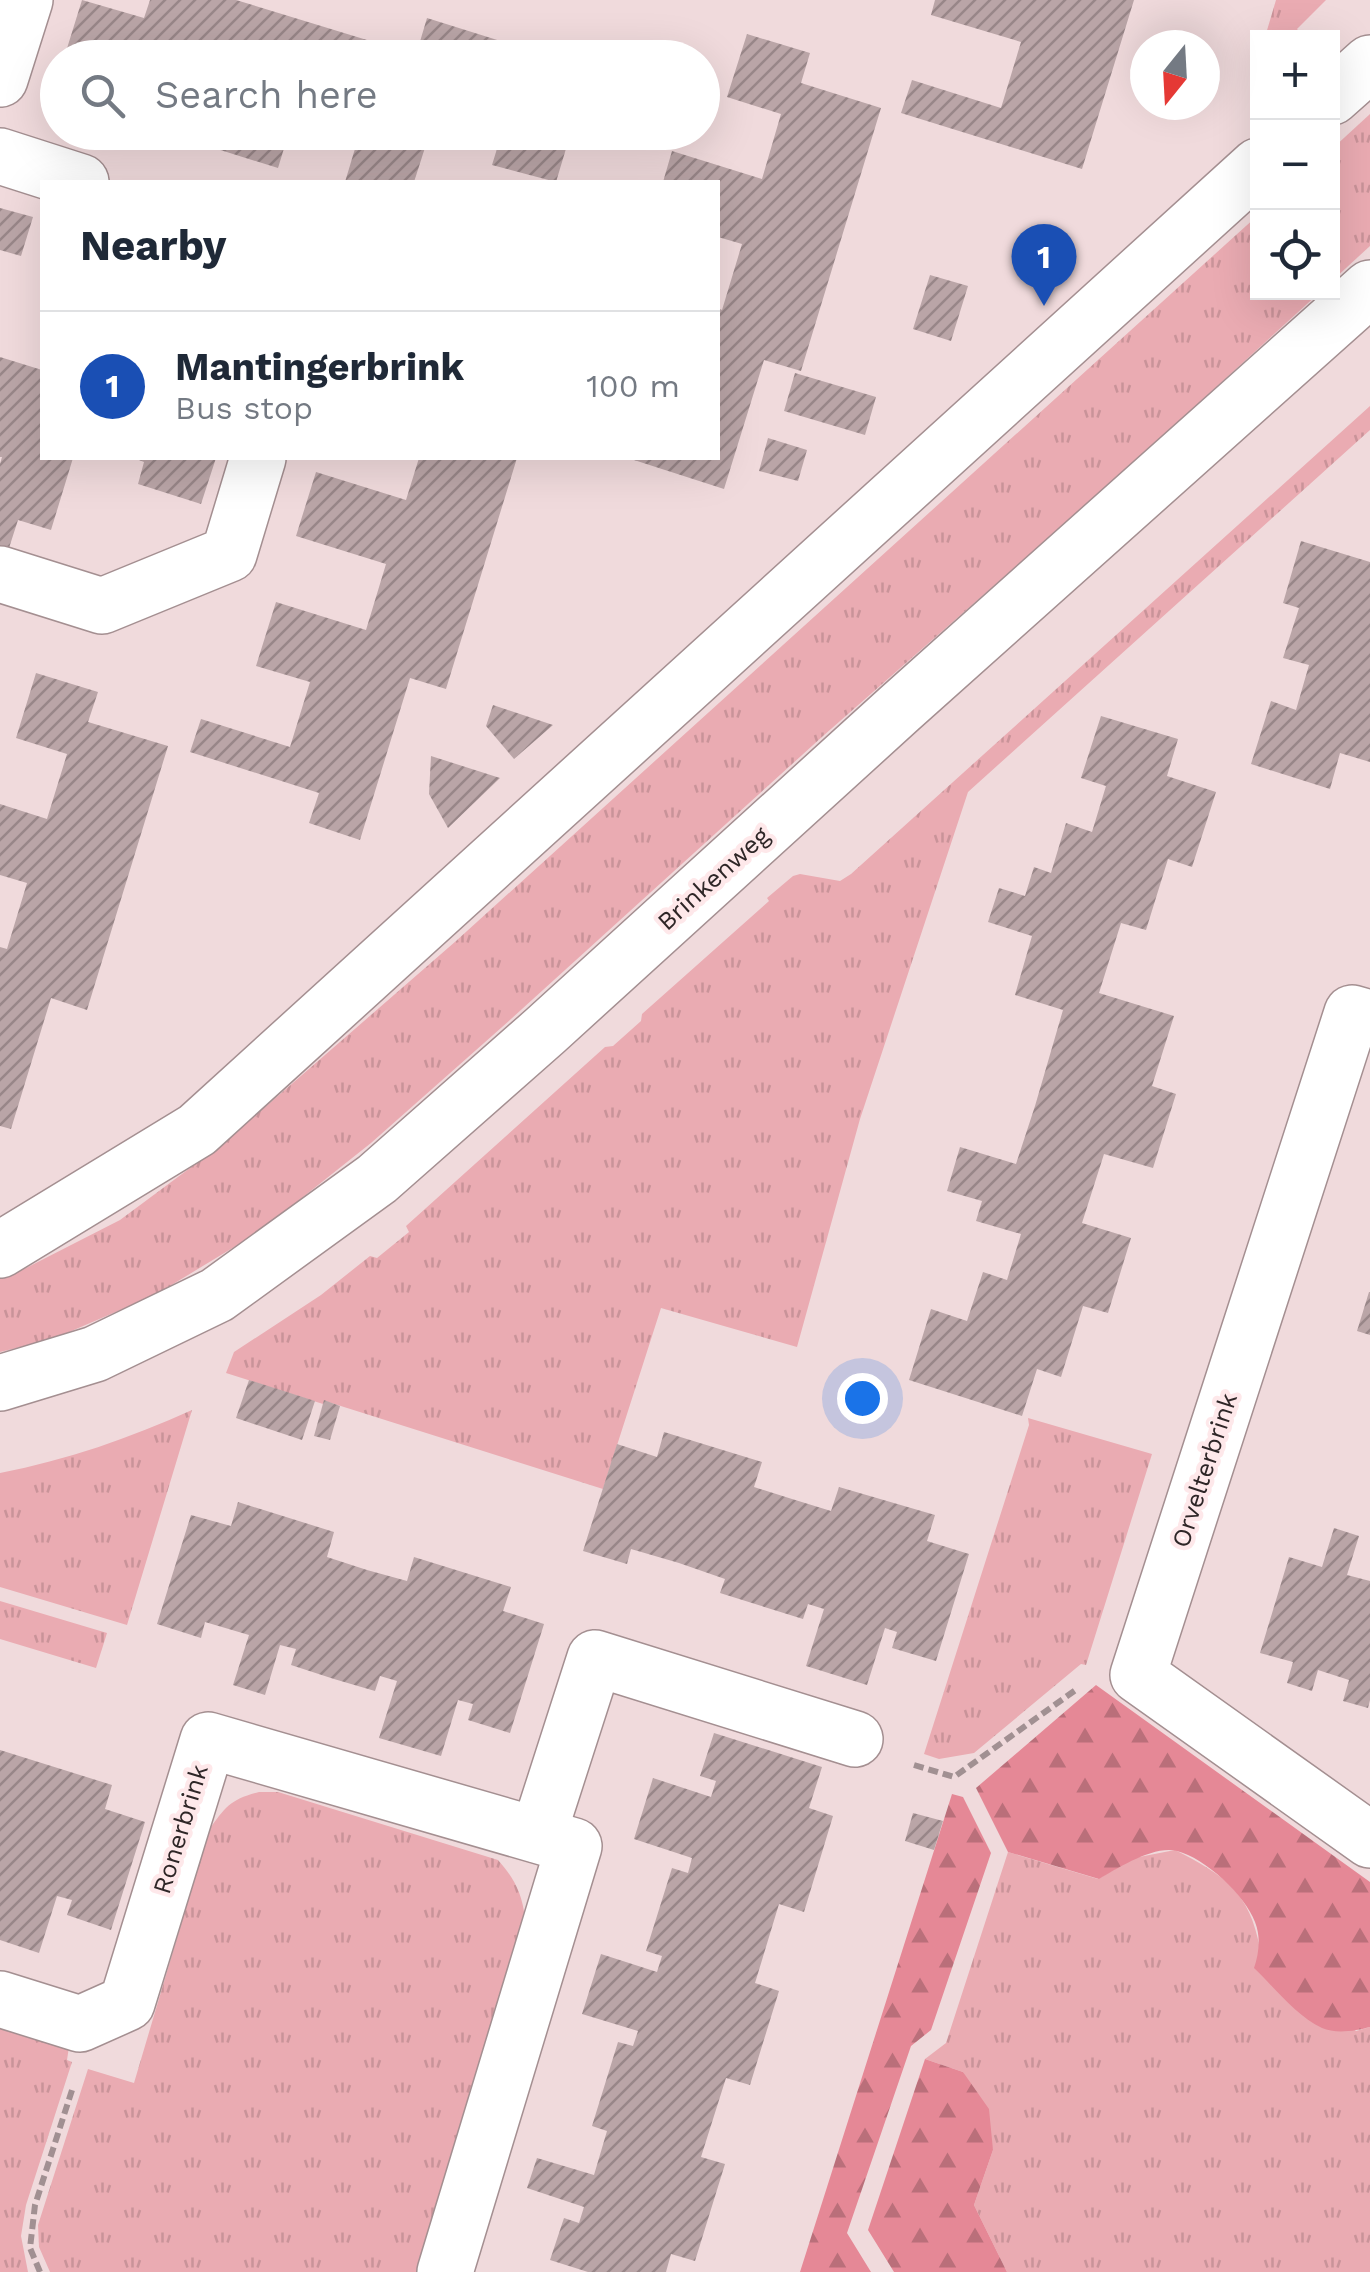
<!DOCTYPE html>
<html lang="en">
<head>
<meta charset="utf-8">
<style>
	:root { --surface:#fff; --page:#f2f2f3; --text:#1f2937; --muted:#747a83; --line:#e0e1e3; --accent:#327386 }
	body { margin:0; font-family:"Work Sans",sans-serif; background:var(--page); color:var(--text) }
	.controls { position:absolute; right:30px; top:30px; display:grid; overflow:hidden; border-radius:0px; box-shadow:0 10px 40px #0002 }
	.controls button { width:90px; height:90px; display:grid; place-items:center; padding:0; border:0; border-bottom:2px solid var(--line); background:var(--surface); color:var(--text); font:50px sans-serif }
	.compass { position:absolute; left:1130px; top:30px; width:90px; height:90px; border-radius:50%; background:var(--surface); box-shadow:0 10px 40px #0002; rotate:198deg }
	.you { position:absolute; left:862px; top:1398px; width:35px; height:35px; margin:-25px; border:8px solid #fff; border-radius:50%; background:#1a73e8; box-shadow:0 0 0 15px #1a73e833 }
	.badge { display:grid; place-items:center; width:65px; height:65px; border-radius:50%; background:var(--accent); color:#fff; font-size:32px; font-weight:700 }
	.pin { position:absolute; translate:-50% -82px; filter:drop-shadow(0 2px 5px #0008) }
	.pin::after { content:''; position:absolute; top:52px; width:35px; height:30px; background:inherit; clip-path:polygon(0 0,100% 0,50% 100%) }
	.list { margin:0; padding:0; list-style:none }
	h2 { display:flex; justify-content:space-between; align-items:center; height:130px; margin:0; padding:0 40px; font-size:42px }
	h2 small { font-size:32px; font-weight:400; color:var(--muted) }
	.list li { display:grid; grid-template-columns:65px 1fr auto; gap:30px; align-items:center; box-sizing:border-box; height:150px; padding:0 40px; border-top:2px solid var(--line) }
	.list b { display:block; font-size:38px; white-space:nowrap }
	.list p { margin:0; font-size:32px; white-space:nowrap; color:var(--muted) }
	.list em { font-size:32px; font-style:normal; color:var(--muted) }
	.icon { flex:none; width:55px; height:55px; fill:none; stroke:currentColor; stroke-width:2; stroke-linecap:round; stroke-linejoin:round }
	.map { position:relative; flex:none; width:1370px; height:2272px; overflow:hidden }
	.search { position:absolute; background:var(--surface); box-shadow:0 10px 40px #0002; left:40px; top:40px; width:680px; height:110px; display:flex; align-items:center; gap:25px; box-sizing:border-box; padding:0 35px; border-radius:55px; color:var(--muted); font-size:38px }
	.panel { position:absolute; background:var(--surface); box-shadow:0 10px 40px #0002; left:40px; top:180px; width:680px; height:280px; border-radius:0px }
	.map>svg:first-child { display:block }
	.grass { fill:url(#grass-tufts) }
	.forest { fill:url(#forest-firs) }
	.building { fill:url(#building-hatch) }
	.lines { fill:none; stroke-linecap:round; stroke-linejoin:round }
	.minor-casing { stroke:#a48f91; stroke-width:58 }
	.path { stroke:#a19092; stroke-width:6; stroke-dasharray:10 5; stroke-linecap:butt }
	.minor { stroke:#fff; stroke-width:55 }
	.labels { text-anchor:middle; stroke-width:9; stroke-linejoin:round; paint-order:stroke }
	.street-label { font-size:25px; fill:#2e2627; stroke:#fee8ea }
</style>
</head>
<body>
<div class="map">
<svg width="1370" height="2272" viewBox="0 0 1370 2272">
	<defs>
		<pattern id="grass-tufts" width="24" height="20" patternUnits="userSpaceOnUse" patternTransform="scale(2.5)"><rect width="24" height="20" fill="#eaabb2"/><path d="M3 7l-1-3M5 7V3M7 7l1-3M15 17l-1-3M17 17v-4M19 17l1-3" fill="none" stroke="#c99399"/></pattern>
		<pattern id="forest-firs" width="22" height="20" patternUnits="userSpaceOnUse" patternTransform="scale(2.5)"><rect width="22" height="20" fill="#e58896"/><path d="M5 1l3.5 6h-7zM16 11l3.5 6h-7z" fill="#ba6f7a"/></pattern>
		<pattern id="building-hatch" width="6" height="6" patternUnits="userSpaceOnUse" patternTransform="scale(2.5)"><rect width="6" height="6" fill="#baa5a7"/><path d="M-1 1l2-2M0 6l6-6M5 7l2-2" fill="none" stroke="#988688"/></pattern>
	</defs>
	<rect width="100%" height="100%" fill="#f0dadc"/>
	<g class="grass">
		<polygon points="1276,0 1326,0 1297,29 1304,37 1265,37"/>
		<polygon points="1370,114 1370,246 1333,280 1333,148"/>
		<polygon points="1257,216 1258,292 1319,293 1130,466 823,736 511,1019 371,1143 259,1232 155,1295 53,1339 0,1352 0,1279 28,1267 120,1220 225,1142 456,941"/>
		<polygon points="1370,406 1370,430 968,792 860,1119 797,1347 661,1308 603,1489 325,1401 323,1404 226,1373 234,1352 321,1295 370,1256 377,1258 409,1232 406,1226 605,1047 613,1046 641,1021 642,1014 769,901 767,898 793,876 800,874 840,881 851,874"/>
		<path d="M192 1410 127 1625 0 1587V1473C67 1460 130 1438 192 1410Z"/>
		<polygon points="1028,1418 1152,1454 1086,1665 1081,1664 974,1753 939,1759 924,1754 1029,1425"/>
		<polygon points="0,1601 107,1633 96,1668 0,1639"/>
		<path d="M259 1792H278L498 1860C514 1878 522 1893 525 1918L420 2272H50L39 2247 38 2225 88 2069 134 2083 209 1830C225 1807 231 1799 259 1792Z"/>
		<path d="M1175 1850C1224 1875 1250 1892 1260 1949L1356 2031 1370 2027V2272H1007L974 2205 993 2150 963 2072 925 2059 946 2043 1008 1852 1098 1879 1134 1858Z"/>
		<polygon points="0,2027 69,2047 67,2060 72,2062 26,2205 21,2236 28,2272 0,2272"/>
	</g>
	<g class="forest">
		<path d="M1096 1685 1370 1882V2027C1356 2031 1335 2034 1322 2028 1296 2016 1274 1987 1254 1968 1259 1953 1261 1937 1255 1922 1245 1895 1205 1858 1177 1851 1154 1845 1118 1868 1099 1879L1008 1852 976 1788Z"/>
		<polygon points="952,1794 963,1797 991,1853 931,2030 911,2046 847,2233 871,2272 800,2272"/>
		<polygon points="925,2059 963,2072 989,2109 993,2150 974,2205 1007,2272 894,2272 868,2230"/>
	</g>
	<g class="building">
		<polygon points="82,0 144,18 150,0 236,0 416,55 427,18 552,57 64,58"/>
		<polygon points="935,0 1134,0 1082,169 901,113 912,80 1001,108 1021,42 931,15"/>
		<polygon points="747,34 810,53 801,83 881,108 801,371 764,360 724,489 634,460 635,458 718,458 718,308 722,310 742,244 718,237 718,182 663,182 672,151 762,179 781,114 727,97"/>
		<polygon points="218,132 289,132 278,168 214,148"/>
		<polygon points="360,132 430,132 414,182 345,182"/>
		<polygon points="482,132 571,132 556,182 492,165 500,139"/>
		<polygon points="0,208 33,217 21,256 0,250"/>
		<polygon points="930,275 968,286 951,341 913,329"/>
		<polygon points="0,357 42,370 42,458 73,458 51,530 18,520 9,548 0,545 0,464 2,457 0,457"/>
		<polygon points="795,373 876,397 865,435 784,411"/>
		<polygon points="768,438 807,450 798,481 759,471"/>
		<polygon points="134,458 216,458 201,504 138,484 144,462"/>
		<polygon points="419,458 517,458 446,689 410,678 360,840 309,823 319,793 190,752 201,719 290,747 310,682 256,666 276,602 366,630 386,564 296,536 316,472 406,500"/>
		<polygon points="1301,541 1370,562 1370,762 1340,753 1330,789 1251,764 1271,701 1296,710 1309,665 1283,658 1299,608 1283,603"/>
		<polygon points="36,673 98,692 88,722 168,746 87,1010 51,998 11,1129 0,1126 0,947 7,949 27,883 0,875 0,804 47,819 67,754 16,738"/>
		<polygon points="493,705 553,725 514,759 486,726"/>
		<polygon points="1101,716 1178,739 1167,776 1216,792 1192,867 1168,859 1146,930 1121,923 1099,993 1174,1016 1152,1086 1176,1094 1153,1168 1104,1154 1082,1223 1131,1238 1108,1313 1083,1306 1061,1377 1037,1369 1022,1416 909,1380 931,1309 967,1321 983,1272 1007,1280 1021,1234 976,1221 982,1201 947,1191 960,1147 1016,1164 1035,1106 1063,1010 1015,995 1032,936 988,922 999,888 1025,896 1034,867 1051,873 1066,823 1092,832 1106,786 1081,778"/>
		<polygon points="431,756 500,778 448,828 429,794"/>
		<polygon points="1369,1292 1370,1292 1370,1335 1357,1331"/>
		<polygon points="249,1380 315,1401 302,1440 236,1418"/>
		<polygon points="324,1400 340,1406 330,1440 314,1436"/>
		<polygon points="664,1432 762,1462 754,1487 792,1499 831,1511 839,1487 935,1515 927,1541 969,1554 936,1661 892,1648 897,1632 885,1628 867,1685 806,1666 824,1609 808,1604 803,1619 720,1593 725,1579 679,1563 631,1549 627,1564 583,1551 617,1444 657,1457"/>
		<polygon points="238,1502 334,1532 327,1557 367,1570 407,1581 414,1557 511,1587 503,1611 544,1624 510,1733 468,1720 473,1704 458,1700 441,1756 379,1738 397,1681 380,1676 375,1691 334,1679 291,1665 296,1649 280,1645 265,1695 233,1685 249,1635 205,1622 201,1638 157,1624 191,1515 231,1526"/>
		<polygon points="1334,1528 1359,1536 1347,1575 1370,1581 1370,1700 1368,1708 1343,1701 1349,1680 1318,1670 1312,1691 1287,1683 1293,1662 1260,1653 1289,1557 1322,1567"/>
		<polygon points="714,1733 822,1767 809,1808 833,1816 804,1912 779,1904 755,1983 779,1991 750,2085 726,2078 701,2157 725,2164 695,2261 671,2254 666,2272 588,2272 550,2260 564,2218 579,2223 584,2207 527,2188 537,2158 594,2175 607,2131 592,2126 618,2042 633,2046 638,2031 582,2014 601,1954 657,1972 662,1956 646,1951 672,1868 688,1873 692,1858 634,1839 653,1778 711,1797 716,1781 700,1776"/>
		<polygon points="0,1750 112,1785 105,1809 145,1822 111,1930 67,1915 72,1900 57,1896 39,1953 0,1940"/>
		<polygon points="913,1813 943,1821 934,1850 905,1841"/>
	</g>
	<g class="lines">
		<defs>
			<g id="minor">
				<polyline points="0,79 25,0"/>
				<polyline points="1332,97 1370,63"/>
				<polyline points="0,156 81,182"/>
				<polyline points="0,574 102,606 229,554 258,458"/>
				<polyline points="1370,1018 1352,1013 1138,1675 1370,1840"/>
				<polyline points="0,1250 197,1130 1258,166"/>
				<polyline points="0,1383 95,1354 217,1295 377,1179 546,1030 899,709 1370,288"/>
				<polyline points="538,1835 595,1658 855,1739"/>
				<polyline points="0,1999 80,2024 127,2003 208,1740 574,1846 445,2272"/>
			</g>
		</defs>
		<use href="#minor" class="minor-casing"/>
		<g class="path">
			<polyline points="914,1765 954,1777 1077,1689"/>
			<polyline points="40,2272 30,2248 35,2205 73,2087"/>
		</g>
		<use href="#minor" class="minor"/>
	</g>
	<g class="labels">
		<g class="street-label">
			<text transform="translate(713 878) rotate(-42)" y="9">Brinkenweg</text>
			<text transform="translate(1204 1470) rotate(-72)" y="9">Orvelterbrink</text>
			<text transform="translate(180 1829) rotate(-73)" y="9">Ronerbrink</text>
		</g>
	</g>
</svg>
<div class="controls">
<button>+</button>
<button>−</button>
<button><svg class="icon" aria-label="locate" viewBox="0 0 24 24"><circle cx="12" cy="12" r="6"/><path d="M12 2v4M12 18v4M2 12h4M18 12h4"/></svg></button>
</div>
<svg class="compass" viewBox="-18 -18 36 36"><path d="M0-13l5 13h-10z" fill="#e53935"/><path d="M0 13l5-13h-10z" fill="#747a83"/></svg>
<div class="you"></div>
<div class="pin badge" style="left:1044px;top:306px;background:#1a4fb4">1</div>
<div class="search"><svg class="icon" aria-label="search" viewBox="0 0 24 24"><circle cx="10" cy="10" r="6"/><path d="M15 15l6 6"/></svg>Search here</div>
<section class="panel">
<h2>Nearby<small></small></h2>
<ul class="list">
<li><span class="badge" style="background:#1a4fb4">1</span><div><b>Mantingerbrink</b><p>Bus stop</p></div><em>100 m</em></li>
</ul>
</section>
</div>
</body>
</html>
